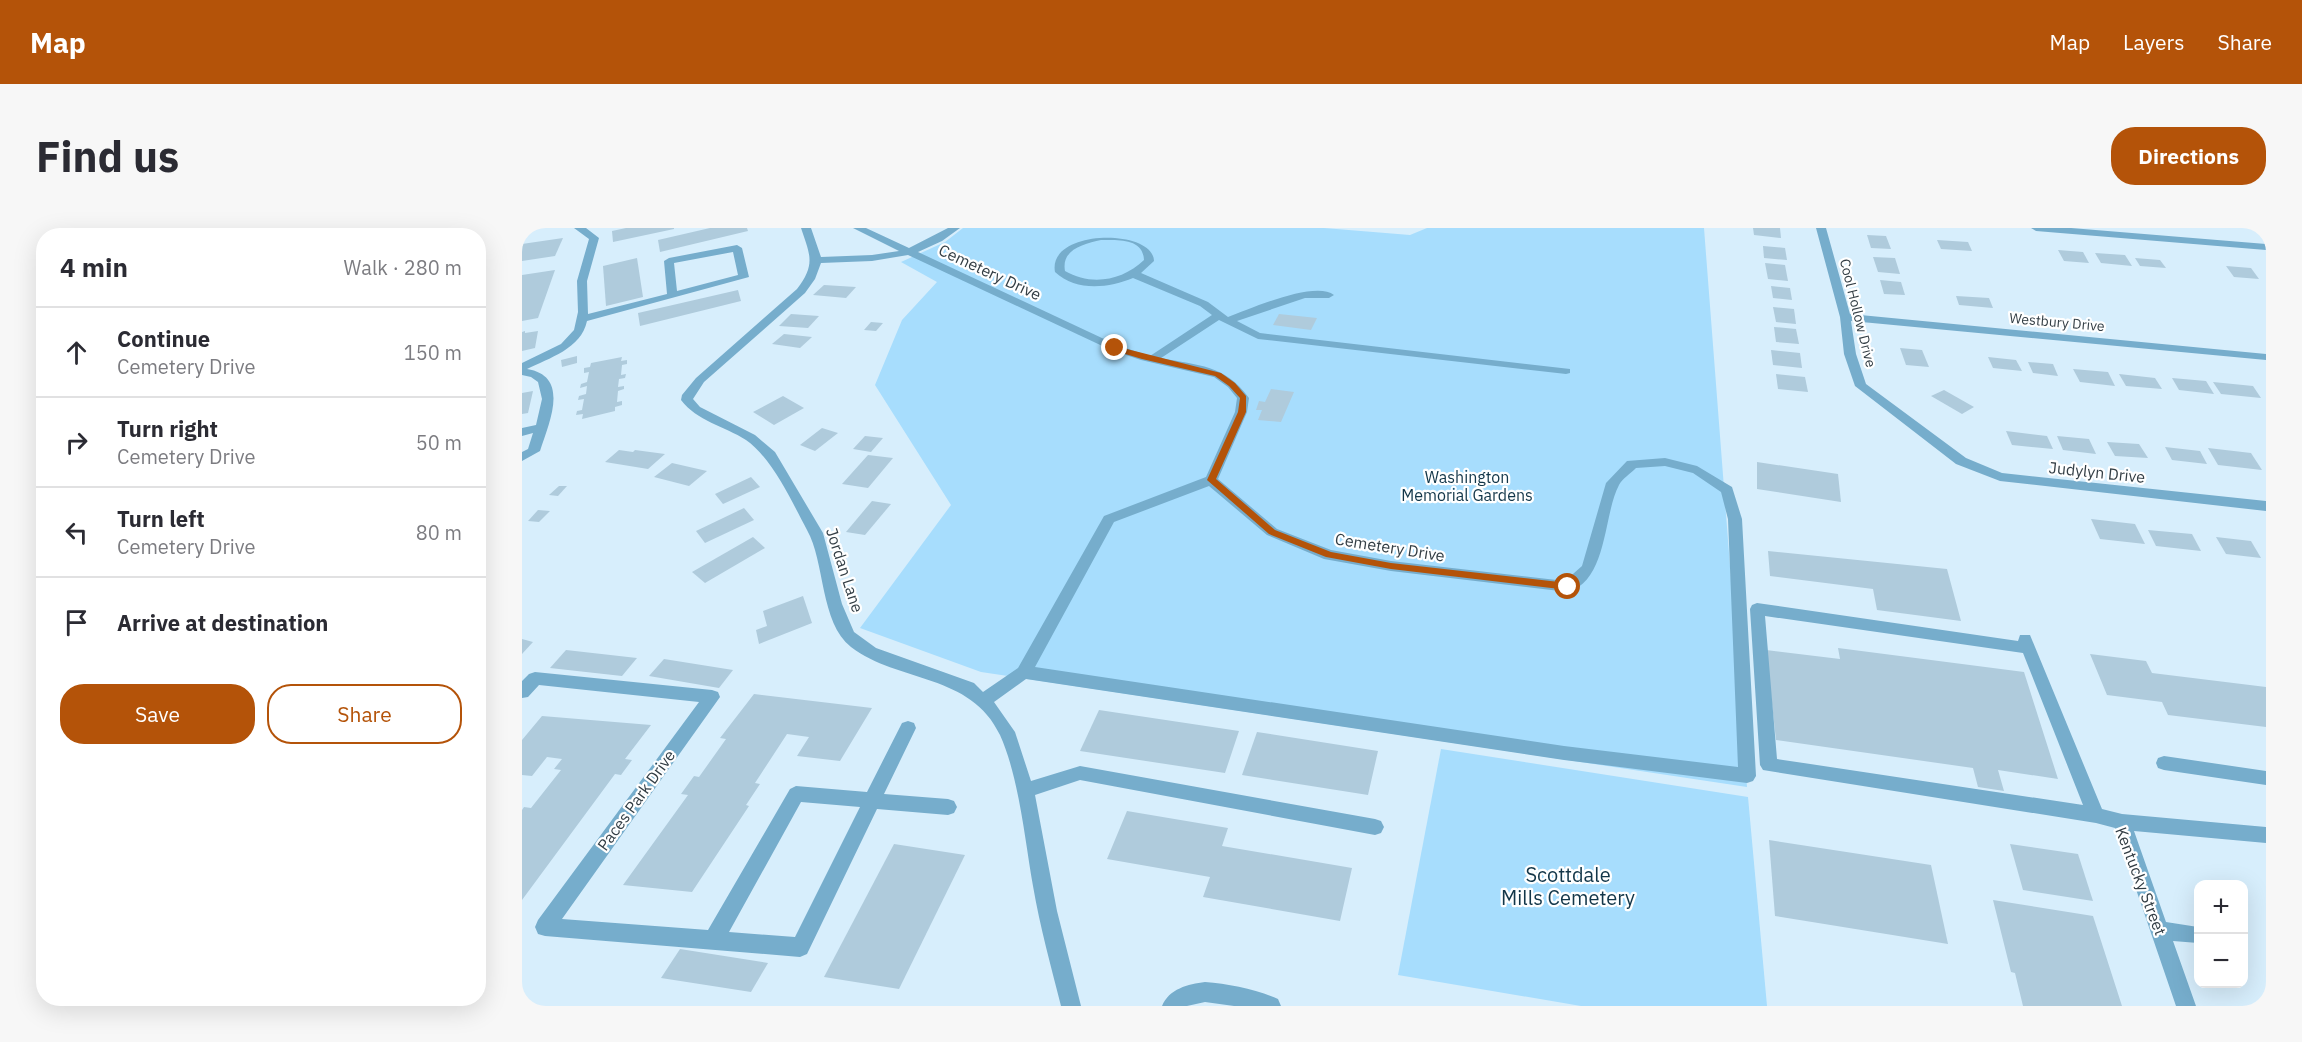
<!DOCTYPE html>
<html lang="en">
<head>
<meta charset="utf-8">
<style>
	:root { --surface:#fff; --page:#f7f7f7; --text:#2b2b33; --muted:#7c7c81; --line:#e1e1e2; --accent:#b45309 }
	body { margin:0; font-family:"IBM Plex Sans",sans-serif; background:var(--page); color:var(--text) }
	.controls { position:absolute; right:18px; bottom:18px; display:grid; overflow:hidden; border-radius:12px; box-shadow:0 6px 24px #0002 }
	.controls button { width:54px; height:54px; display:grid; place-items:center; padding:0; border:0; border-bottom:2px solid var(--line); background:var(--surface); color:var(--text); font:30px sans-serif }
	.stop { position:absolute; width:18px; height:18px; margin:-14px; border:4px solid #b45309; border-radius:50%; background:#fff }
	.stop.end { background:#b45309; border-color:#fff; box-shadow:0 2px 6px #0008 }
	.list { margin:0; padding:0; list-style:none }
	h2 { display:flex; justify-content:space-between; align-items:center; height:78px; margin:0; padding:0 24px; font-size:26px }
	h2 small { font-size:20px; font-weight:400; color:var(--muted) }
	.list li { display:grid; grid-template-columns:39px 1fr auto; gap:18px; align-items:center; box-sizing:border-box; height:90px; padding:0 24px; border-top:2px solid var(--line) }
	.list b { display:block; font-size:22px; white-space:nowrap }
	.list p { margin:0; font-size:20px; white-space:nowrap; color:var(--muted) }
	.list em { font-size:20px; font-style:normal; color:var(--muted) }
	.actions { display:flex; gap:12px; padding:18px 24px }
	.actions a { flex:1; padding:14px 0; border:2px solid var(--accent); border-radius:24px; text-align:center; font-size:21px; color:var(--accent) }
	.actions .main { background:var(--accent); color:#fff }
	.icon { flex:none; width:33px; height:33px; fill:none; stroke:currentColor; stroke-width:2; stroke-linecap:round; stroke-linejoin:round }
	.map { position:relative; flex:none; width:1744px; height:778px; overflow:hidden; border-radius:24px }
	header { display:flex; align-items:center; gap:36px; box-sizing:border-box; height:84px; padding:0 30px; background:var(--accent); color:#fff }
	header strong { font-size:28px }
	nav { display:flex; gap:33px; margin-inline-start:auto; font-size:21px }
	.intro { display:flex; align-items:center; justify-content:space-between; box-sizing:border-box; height:144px; padding:0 36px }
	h1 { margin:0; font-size:42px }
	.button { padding:15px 27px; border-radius:24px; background:var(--accent); color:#fff; font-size:21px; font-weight:700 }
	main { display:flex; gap:36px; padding:0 36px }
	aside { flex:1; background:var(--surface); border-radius:24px; box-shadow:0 6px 24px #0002 }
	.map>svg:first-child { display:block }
	.green { fill:#a7ddfd }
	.building { fill:#afcbdc }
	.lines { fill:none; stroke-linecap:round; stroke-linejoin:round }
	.minor { fill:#76adcc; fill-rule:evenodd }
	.route { fill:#b45309 }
	.labels { text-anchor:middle; stroke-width:4.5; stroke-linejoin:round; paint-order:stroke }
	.far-street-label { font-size:14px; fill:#333e45; stroke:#fff }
	.street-label { font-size:16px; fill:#333e45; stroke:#fff }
	.park-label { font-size:16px; fill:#123649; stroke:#fff }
	.near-park-label { font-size:20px; fill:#123649; stroke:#fff }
</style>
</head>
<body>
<header>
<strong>Map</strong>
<nav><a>Map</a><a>Layers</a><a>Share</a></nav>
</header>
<div class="intro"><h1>Find us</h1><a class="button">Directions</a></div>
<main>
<aside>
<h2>4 min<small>Walk · 280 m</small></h2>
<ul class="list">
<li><svg class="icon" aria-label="ahead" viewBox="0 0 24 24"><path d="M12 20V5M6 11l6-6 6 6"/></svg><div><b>Continue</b><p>Cemetery Drive</p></div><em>150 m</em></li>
<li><svg class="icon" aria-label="right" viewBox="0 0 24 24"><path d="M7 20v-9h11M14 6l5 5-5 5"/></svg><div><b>Turn right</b><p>Cemetery Drive</p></div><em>50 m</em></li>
<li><svg class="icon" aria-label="left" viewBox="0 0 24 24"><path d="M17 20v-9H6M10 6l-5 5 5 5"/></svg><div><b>Turn left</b><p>Cemetery Drive</p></div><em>80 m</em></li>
<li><svg class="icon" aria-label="arrive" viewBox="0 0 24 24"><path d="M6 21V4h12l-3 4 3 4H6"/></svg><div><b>Arrive at destination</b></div></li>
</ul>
<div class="actions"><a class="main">Save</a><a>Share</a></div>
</aside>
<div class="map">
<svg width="1744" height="778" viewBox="0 0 1744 778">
	<rect width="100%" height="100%" fill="#d7eefc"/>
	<g class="green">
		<polygon points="441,0 802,0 888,7 905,0 1182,0 1225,559 459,444 338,400 429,277 353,157 380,92 415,54 379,34 423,14"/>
		<polygon points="919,521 1226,569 1245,778 1059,778 876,747"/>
	</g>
	<g class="building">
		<polygon points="104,0 152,0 152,1 91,14 90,3"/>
		<polygon points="188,0 225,0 226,3 138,24 136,12"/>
		<polygon points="1231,0 1258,0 1259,10 1232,7"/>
		<polygon points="1345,7 1364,8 1369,21 1349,20"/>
		<polygon points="41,10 33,28 0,33 0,16"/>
		<polygon points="1415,12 1446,14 1450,23 1419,21"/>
		<polygon points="1241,18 1263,20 1265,32 1242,30"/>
		<polygon points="1536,22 1561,24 1567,35 1542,33"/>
		<polygon points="1573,25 1603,27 1610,38 1579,35"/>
		<polygon points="1351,29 1373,30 1378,46 1356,44"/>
		<polygon points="115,30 121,69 84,78 81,38"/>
		<polygon points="1613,30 1638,32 1644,40 1618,38"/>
		<polygon points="1243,35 1263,37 1266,53 1246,51"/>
		<polygon points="1704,38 1729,40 1737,51 1712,49"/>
		<polygon points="33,42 16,90 0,93 0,47"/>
		<polygon points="1358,52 1379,54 1383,67 1362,66"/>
		<polygon points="302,57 334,59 324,70 291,67"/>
		<polygon points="1249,58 1268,60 1270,72 1251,70"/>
		<polygon points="216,62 219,73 118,98 116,85"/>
		<polygon points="1434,68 1467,70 1471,80 1437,77"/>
		<polygon points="1251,79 1272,81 1274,96 1254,94"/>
		<polygon points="269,86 297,88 286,100 257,98"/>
		<polygon points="757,86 795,90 789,102 751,97"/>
		<polygon points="349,94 361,95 354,103 342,102"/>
		<polygon points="1252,99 1274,101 1277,116 1254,114"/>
		<polygon points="3,103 3,105 16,103 13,120 0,123 0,104"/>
		<polygon points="262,106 290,109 278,120 250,116"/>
		<polygon points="1378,120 1400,122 1407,139 1384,137"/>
		<polygon points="1249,122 1278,125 1280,140 1251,137"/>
		<polygon points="55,128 55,135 40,139 39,132"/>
		<polygon points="100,129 99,133 105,132 105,136 100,137 99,147 104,146 103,150 97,151 96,159 102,158 102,161 96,163 95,174 100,173 100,177 93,179 93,183 60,191 61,186 54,187 55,183 60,182 62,171 56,172 57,168 64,166 65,158 58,160 59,156 65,154 67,144 62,145 62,140 68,139 69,135"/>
		<polygon points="1466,129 1494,132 1500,143 1471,140"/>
		<polygon points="1506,134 1531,136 1536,148 1511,145"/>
		<polygon points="1551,141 1586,144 1593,158 1558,154"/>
		<polygon points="1254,146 1283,149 1286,164 1256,161"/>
		<polygon points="1597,146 1633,150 1640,161 1604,158"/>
		<polygon points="1650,150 1684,153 1692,166 1657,162"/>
		<polygon points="1691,154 1731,158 1739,170 1699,166"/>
		<polygon points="749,161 772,164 759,194 736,192 740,182 734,182 737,173 743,174"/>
		<polygon points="1422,162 1452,179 1440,186 1409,168"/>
		<polygon points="11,163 6,185 0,186 0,165"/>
		<polygon points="261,168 282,180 252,197 231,184"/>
		<polygon points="300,200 316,205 293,223 278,217"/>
		<polygon points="1484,203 1525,208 1531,221 1490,217"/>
		<polygon points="343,208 361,210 349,224 331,221"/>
		<polygon points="1535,208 1567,211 1574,226 1541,222"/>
		<polygon points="1585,214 1617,216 1626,230 1593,228"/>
		<polygon points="1643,219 1678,223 1685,236 1650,232"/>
		<polygon points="1686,220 1729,225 1740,242 1696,237"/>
		<polygon points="97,222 111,224 113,222 143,226 126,241 83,234"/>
		<polygon points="346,227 371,230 346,260 320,256"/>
		<polygon points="1235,234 1316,246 1319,274 1235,261"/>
		<polygon points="150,235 185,243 167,258 132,249"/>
		<polygon points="229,249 238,259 201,276 193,266"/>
		<polygon points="37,258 45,258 36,268 27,267"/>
		<polygon points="350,273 369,276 343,307 324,304"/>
		<polygon points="222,280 232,292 183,315 174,303"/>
		<polygon points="16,282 28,283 17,294 6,293"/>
		<polygon points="1569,291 1613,296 1623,316 1578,311"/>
		<polygon points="1626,302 1670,306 1679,323 1634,318"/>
		<polygon points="231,309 243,320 183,355 170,344"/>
		<polygon points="1694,309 1729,313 1739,330 1704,326"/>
		<polygon points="1246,323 1425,341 1439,393 1355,382 1351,361 1248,348"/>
		<polygon points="281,368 290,395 237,416 234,402 245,398 241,383"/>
		<polygon points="0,411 11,414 0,426"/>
		<polygon points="1316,420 1502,444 1536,551 1476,542 1482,563 1456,559 1451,540 1254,512 1244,422 1318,431"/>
		<polygon points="44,422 115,430 100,448 28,440"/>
		<polygon points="1568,426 1624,433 1630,445 1744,459 1744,499 1646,487 1640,474 1585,467"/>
		<polygon points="142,431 211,442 197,460 127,448"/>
		<polygon points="232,466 350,480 318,533 275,528 287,509 265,506 233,555 238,556 224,577 227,578 170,664 101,657 166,567 159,566 172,548 177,549 204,511 198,510"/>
		<polygon points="577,482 717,503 703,545 558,523"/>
		<polygon points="20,488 129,497 103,531 110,532 99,547 93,546 0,672 0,582 2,579 9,580 39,542 32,541 40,531 25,529 10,548 0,547 0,512"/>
		<polygon points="735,504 856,523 846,567 720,547"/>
		<polygon points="605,583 706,600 700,618 830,640 818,693 681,669 688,649 585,631"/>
		<polygon points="1247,612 1409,637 1426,716 1253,688"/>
		<polygon points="372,616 443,627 377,761 302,749"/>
		<polygon points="1488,616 1556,626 1571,673 1501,662"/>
		<polygon points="1471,672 1571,688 1600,778 1501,778 1493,745 1489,744"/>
		<polygon points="158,721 246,735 229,764 139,750"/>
	</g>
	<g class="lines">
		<g class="minor">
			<path d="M52 0H64L77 10 65 53 66 86 145 66 142 33 147 30 215 17 220 20 227 49 65 93C59 121 27 130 5 141 49 148 27 195 18 223L0 233V224L6 221 11 205 0 208V200L14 197 20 171 16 154 9 149 0 147V135L39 116 52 102 56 84 55 53 67 11ZM211 24 216 47 155 63 152 35Z"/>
			<path d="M279 0H289L299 29 350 27 377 23 331 0H344L387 20 426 0H438L420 13 396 24 597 118 628 128 690 87 678 78 611 50C587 60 554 64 533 44 525 1 631 0 632 33L619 45 686 74 706 89C728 81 793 52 812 67L807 70H783L715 93 738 105 1048 141V145L1044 146 736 111 697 92 639 130C677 138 702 136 727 170L725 184 696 251 755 301 809 322 869 333 1043 353 1060 338 1084 255 1105 233 1143 230 1175 238 1210 259 1220 291 1234 548 1231 553 1225 555 1042 532 504 451 472 474 493 504 509 553 558 538 853 591 859 593 862 599 859 605 853 607 558 552 513 567 535 683 559 778H539C529 738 518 699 511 658 503 613 497 549 478 507 449 445 376 455 329 419 298 395 303 333 285 302 270 274 250 230 224 212 202 198 175 193 159 172L160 167 174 150 275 61C294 36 288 27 279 0ZM579 12C596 12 621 10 622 32 600 53 569 58 543 43 539 21 562 16 579 12ZM386 27 589 122 619 132 692 149 706 159 715 170 713 184 684 249 582 288 496 440 461 464 452 455 354 420 332 404 320 376 301 305 253 224 233 207 178 179 171 171 182 154 283 65 293 51 299 35 350 33ZM1143 238 1171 245 1199 264 1206 291 1216 539 1042 518 513 439 592 294 687 258 745 307 802 331 869 343 1046 364C1086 352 1081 287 1097 257 1100 251 1109 245 1114 240Z"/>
			<polygon points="1294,0 1304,0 1328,86 1744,126 1744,132 1329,93 1334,126 1344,156 1444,230 1480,245 1744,273 1744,283 1478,253 1434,236 1333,158 1322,126 1318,89"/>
			<polygon points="1509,0 1549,0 1744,16 1744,22 1514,3"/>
			<path d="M1235 375 1496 413 1498 407H1508L1580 581 1600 586 1744 599V615L1612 603 1644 694 1676 699V715L1651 713 1674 778H1654L1593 600 1574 595 1241 542 1238 537 1228 381 1230 377ZM1243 388 1501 425 1561 577 1255 531Z"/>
			<path d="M13 444 190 462 196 464 198 469 40 691 186 702 268 561 274 558 345 564 380 495 386 493 392 495 394 500 362 566 426 571 432 573 435 579 432 585 426 587 355 581 285 726 278 729 23 708 16 706 13 699 16 692 177 474 17 457 6 469 0 470V453L7 446ZM279 574 338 579 273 709 207 704Z"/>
			<polygon points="1642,528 1744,543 1744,557 1642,542 1636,540 1634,535 1636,530"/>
			<path d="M683 754C707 756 734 761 756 771L759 778H712L683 774 665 778H640C647 761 666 756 683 754Z"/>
		</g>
	</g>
	<polygon class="route" points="593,118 699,145 713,155 724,168 724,184 694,251 753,302 809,324 869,335 1046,355 1051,359 1046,362 869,341 804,329 747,306 685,252 716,184 718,170 707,158 693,148 620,131 590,122"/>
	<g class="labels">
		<g class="far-street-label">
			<text transform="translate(1336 85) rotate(76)" y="5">Cool Hollow Drive</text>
			<text transform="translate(1535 94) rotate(5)" y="5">Westbury Drive</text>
		</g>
		<g class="street-label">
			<text transform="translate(468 44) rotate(25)" y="6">Cemetery Drive</text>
			<text transform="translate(1575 244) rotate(6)" y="6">Judylyn Drive</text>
			<text transform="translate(868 319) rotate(9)" y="6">Cemetery Drive</text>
			<text transform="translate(323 342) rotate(72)" y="6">Jordan Lane</text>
			<text transform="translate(114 572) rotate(-54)" y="6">Paces Park Drive</text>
			<text transform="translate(1619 653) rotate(69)" y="6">Kentucky Street</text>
		</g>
		<g class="park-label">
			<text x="945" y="255">Washington<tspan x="945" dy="18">Memorial Gardens</tspan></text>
		</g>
		<g class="near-park-label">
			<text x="1046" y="654">Scottdale<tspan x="1046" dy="23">Mills Cemetery</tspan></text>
		</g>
	</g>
</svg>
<div class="controls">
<button>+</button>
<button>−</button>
</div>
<div class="stop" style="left:1046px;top:359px"></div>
<div class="stop end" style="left:593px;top:120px"></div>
</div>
</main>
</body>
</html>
